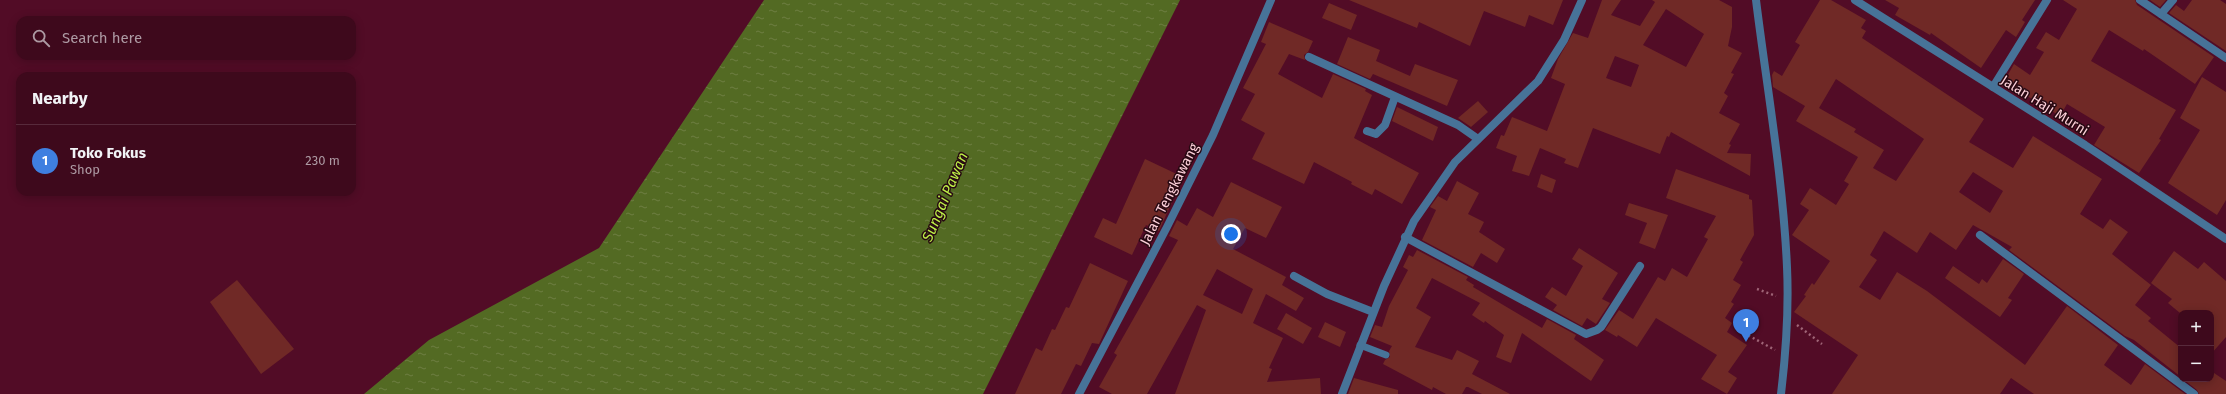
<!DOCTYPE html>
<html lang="en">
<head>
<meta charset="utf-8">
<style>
	:root { --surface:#3e091c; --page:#491729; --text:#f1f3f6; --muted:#ad9aa3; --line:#572a3b; --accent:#bca0f2 }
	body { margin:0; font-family:"Fira Sans",sans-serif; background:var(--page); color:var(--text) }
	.controls { position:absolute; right:12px; bottom:12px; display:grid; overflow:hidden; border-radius:8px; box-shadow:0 2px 10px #0003 }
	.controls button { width:36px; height:36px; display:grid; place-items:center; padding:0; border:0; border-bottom:1px solid var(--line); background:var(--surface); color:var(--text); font:20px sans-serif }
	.you { position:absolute; left:1231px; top:234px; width:14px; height:14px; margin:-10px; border:3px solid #fff; border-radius:50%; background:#1a73e8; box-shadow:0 0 0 6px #1a73e833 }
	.badge { display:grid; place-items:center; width:26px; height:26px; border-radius:50%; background:var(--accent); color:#fff; font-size:13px; font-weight:700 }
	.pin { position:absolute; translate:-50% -33px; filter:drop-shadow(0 1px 2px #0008) }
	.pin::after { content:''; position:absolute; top:21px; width:14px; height:12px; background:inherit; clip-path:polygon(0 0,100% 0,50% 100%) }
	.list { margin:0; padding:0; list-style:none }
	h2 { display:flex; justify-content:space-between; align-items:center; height:52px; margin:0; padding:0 16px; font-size:17px }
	h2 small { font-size:13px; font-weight:400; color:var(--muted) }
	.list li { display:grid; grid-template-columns:26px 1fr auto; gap:12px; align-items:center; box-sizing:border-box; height:72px; padding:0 16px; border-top:1px solid var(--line) }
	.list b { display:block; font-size:15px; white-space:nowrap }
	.list p { margin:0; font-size:13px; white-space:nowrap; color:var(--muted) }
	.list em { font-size:13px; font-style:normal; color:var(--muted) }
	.icon { flex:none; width:22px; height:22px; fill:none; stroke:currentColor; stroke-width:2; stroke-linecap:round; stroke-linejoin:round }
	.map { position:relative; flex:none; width:2226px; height:394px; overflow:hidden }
	.search { position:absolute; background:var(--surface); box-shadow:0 2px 10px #0003; left:16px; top:16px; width:340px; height:44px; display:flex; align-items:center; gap:10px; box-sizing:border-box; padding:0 14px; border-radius:12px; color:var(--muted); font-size:15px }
	.panel { position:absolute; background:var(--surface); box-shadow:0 2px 10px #0003; left:16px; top:72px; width:340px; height:124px; border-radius:12px }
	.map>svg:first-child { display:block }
	.water { fill:url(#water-ripples) }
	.building { fill:#702926; fill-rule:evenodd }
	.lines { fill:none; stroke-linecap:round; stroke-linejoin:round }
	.path { stroke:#9f6577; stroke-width:2.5; stroke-dasharray:2 3; stroke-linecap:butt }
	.service { stroke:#477398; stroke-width:7 }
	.minor { stroke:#477398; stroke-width:8 }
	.tertiary { stroke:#477398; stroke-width:8 }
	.labels { text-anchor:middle; stroke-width:3; stroke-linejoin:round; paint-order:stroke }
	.street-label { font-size:14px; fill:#fdd0d9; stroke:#270912 }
	.water-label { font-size:15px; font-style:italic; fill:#bdf047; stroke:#270912 }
</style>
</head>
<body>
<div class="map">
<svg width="2226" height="394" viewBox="0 0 2226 394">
	<defs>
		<pattern id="water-ripples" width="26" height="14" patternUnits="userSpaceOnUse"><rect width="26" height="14" fill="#536a23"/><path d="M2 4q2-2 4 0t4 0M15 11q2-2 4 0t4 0" fill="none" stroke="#6d7e42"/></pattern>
	</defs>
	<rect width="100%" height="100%" fill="#520c26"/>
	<polygon class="water" points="764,0 1180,0 983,394 364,394 429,340 599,248"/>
	<g class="building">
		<polygon points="1349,0 1563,0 1553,25 1529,15 1525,27 1484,11 1470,46 1419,22 1417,28"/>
		<path d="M1602 0H1621L1611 15 1640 26 1655 2 1652 0H1719L1732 7V27L1728 46 1742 53 1731 73 1734 74 1724 93 1728 96 1719 113 1740 124 1729 144 1731 145 1727 153 1751 154 1750 176 1671 132 1669 137 1667 136 1660 154 1593 128 1578 168 1564 163 1566 159 1540 148 1529 176 1512 171 1517 156 1496 148 1501 135 1504 136 1512 117 1547 131 1565 84 1551 78 1558 59 1573 33 1588 38ZM1666 9 1704 34 1686 67 1643 45ZM1615 56 1639 65 1631 87 1606 78Z"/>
		<path d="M1820 0H1831L1866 20 1861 28 1866 31 1862 38 1984 119 1969 142 2013 168 2033 136 2102 179 2080 214 2103 229 2110 219 2128 232 2112 254 2151 285 2135 305 2151 318 2148 321 2181 348V377L2134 340 2125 336 2009 250 2012 247 1973 225 1956 250 1930 232 1917 253 1884 231 1870 255 1877 260 1859 287 1880 300 1897 272 1927 291 2025 365 2067 306 2118 345 2104 365 2131 385 2145 364 2185 394H2034L2011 378 2000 394H1832L1858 355 1794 312 1806 296 1804 295 1812 283 1814 285 1830 261 1792 235 1809 210 1800 204 1810 188 1836 205 1849 184 1844 181 1858 157 1796 121 1805 106 1773 87 1772 75 1774 71 1782 76 1800 45 1795 42ZM1836 79 1924 139 1896 181 1873 168 1884 150 1854 132 1856 129 1819 108ZM1973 172 2003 191 1990 213 1959 192Z"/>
		<polygon points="1885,0 2035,0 2022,20 2025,22 2016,37 2006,30 1981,68 1931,33 1930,35 1895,15 1899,8"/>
		<polygon points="2063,0 2135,0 2137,5 2214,57 2195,84 2144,49 2143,51 2109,30 2091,61 2176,110 2159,139 2161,140 2139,173 2094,145 2105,127 2067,104 2060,116 2019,91 2017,94 2002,85 2014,64 2030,75 2044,52 2036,48 2046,32 2059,40 2077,9"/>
		<polygon points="2150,0 2166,0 2160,7"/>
		<polygon points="2192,0 2220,0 2226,4 2226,51 2169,13 2176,5 2184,11"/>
		<polygon points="1329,3 1357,15 1351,30 1322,18"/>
		<polygon points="1269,22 1313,41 1308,52 1304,55 1305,60 1289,54 1278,74 1322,98 1333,74 1366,89 1365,91 1372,95 1354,138 1419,173 1402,204 1375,189 1372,195 1351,184 1352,182 1314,162 1304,184 1252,159 1265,133 1241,120 1255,94 1243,88 1266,44 1261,42"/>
		<polygon points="1348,37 1380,50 1376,61 1410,76 1415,64 1458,80 1447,106 1373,74 1370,79 1337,64"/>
		<polygon points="2202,77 2226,92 2226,200 2217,215 2168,183 2200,130 2180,118"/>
		<polygon points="1478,101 1488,112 1471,127 1458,118"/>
		<polygon points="1397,107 1438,127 1433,141 1392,121"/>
		<polygon points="1145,159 1183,177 1159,231 1146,225 1132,255 1094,237 1103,218 1116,224"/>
		<polygon points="1676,169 1749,195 1749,199 1752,200 1754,235 1740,260 1743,262 1733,280 1741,285 1731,302 1734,304 1725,318 1732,323 1727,332 1747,345 1728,372 1737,378 1727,394 1701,379 1717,355 1656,318 1637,347 1618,335 1617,337 1605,330 1619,310 1633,319 1658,277 1665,281 1672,268 1687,277 1708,239 1704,237 1716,216 1666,198"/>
		<polygon points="1541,174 1556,180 1552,193 1537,187"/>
		<polygon points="1457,181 1479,193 1468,214 1484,222 1479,232 1505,249 1497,263 1481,253 1473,267 1422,240 1436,210 1430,207 1438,196 1447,201"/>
		<path d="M1231 182 1282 207 1266 238 1245 228 1233 249 1286 277 1282 285 1304 298 1296 311 1266 294 1253 323 1283 338 1269 368 1272 369 1267 382 1320 378 1321 394H1175L1206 310 1197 305 1147 394H1112L1099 387 1117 355 1114 353 1178 240 1169 236 1177 220 1187 226 1197 208 1213 217ZM1217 269 1253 289 1242 314 1203 295Z"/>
		<polygon points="1629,203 1668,215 1655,249 1639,243 1647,223 1625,215"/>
		<polygon points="1579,248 1618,273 1602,299 1610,303 1596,324 1587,318 1582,326 1553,310 1557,305 1545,297 1552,287 1566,296 1583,266 1572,259"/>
		<polygon points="1417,250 1468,277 1466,280 1474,285 1473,287 1542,328 1547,319 1576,335 1574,339 1604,360 1591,381 1522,333 1511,363 1496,357 1504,335 1485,321 1484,323 1472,315 1480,303 1432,278 1416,308 1431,317 1415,347 1452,360 1457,350 1479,361 1472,374 1510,394 1482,394 1468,387 1466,387 1462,394 1446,394 1433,387 1432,390 1383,364 1385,360 1390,357 1389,351 1392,346 1370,337 1375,325 1382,327 1389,306 1408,270 1403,267 1409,255 1413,257"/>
		<polygon points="2174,251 2198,269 2204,262 2226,281 2226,337 2211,354 2211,313 2180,313 2168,303 2172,299 2151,283"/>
		<polygon points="2003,259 2024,274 2008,298 2012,300 2000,317 1945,278 1953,266 1979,284 1982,279 1987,283"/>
		<polygon points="1090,263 1128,281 1099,344 1092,343 1081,366 1076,364 1061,394 1015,394 1036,348 1042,351 1052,329 1055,330 1066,307 1069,308"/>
		<polygon points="237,280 294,349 261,374 210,302"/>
		<polygon points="1286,313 1312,328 1303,344 1277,329"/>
		<polygon points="1325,322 1346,332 1340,347 1318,337"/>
		<polygon points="2211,371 2226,381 2226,394 2199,394 2197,390 2183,379 2211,379"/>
		<polygon points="1354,378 1398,390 1398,394 1348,394"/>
	</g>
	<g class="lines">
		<g class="path">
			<polyline points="1757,289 1776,296"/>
			<polyline points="1797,325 1822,344"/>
			<polyline points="1744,333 1775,350"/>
		</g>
		<polyline class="service" points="1360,345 1386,355"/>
		<g class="minor">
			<polyline points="1855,0 2085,145 2226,239"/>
			<polyline points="2140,0 2226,58"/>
			<polyline points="2161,14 2173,0"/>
			<polyline points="1309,57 1458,125 1478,139"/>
			<polyline points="1993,87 2047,0"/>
			<polyline points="1367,131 1376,134 1385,125 1395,97"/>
			<polyline points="1980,235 2194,394"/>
			<polyline points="1405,237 1586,334 1597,330 1601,327 1640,266"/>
			<polyline points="1294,276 1327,294 1373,312"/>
			<polyline points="1079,394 1167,227 1213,135 1271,0"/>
			<polyline points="1342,394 1384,286 1414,221 1455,162 1538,81 1564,40 1582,0"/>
		</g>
		<path class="tertiary" d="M1756 0C1767 89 1783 178 1787 267 1789 310 1786 352 1781 394"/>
	</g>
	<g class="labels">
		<g class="street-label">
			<text transform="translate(2045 105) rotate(32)" y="5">Jalan Haji Murni</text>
			<text transform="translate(1169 194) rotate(-63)" y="5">Jalan Tengkawang</text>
		</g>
		<g class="water-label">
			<text transform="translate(945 197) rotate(-67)" y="5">Sungai Pawan</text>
		</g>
	</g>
</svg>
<div class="controls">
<button>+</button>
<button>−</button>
</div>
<div class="you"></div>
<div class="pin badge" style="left:1746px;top:342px;background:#3f7fe0">1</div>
<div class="search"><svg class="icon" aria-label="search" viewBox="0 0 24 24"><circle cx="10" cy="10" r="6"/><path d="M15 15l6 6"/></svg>Search here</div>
<section class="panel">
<h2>Nearby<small></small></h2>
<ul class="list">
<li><span class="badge" style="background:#3f7fe0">1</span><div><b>Toko Fokus</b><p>Shop</p></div><em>230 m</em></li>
</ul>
</section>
</div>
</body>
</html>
